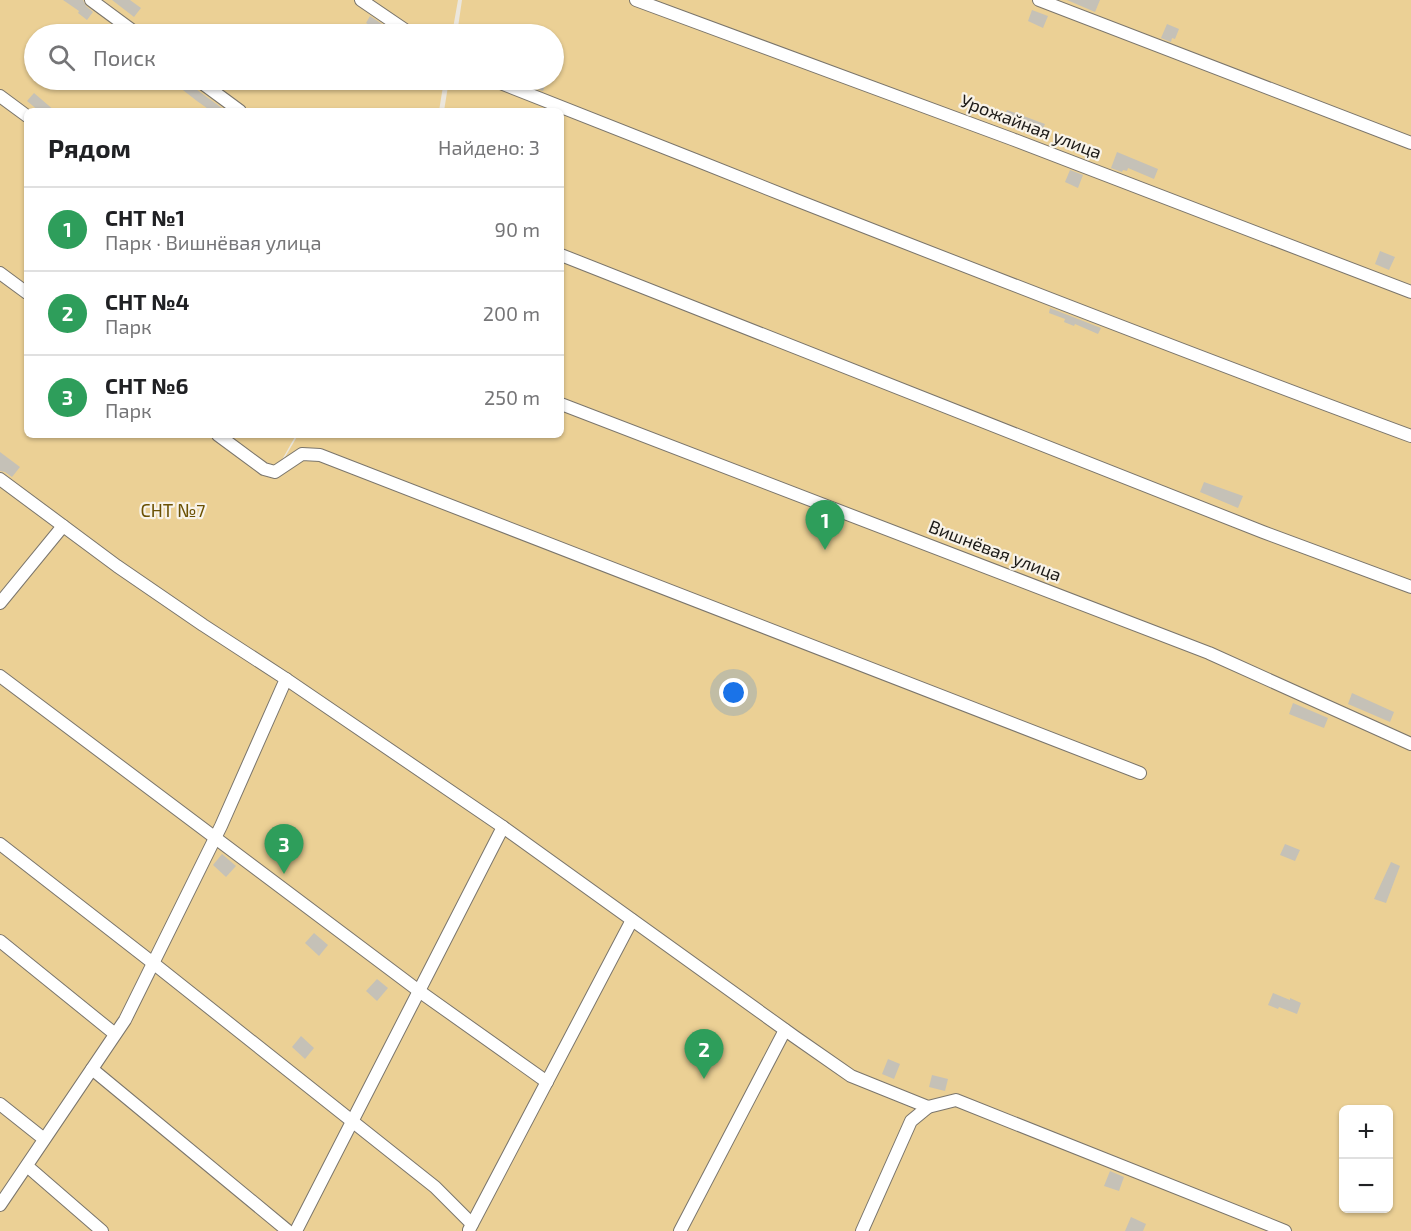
<!DOCTYPE html>
<html lang="ru">
<head>
<meta charset="utf-8">
<style>
	:root { --surface:#fff; --page:#f6f6f6; --text:#202124; --muted:#757577; --line:#e0e0e0; --accent:#1372a0 }
	body { margin:0; font-family:"Exo 2",sans-serif; background:var(--page); color:var(--text) }
	.controls { position:absolute; right:18px; bottom:18px; display:grid; overflow:hidden; border-radius:9px; box-shadow:0 2px 4px #0004 }
	.controls button { width:54px; height:54px; display:grid; place-items:center; padding:0; border:0; border-bottom:2px solid var(--line); background:var(--surface); color:var(--text); font:30px sans-serif }
	.you { position:absolute; left:734px; top:693px; width:21px; height:21px; margin:-15px; border:4px solid #fff; border-radius:50%; background:#1a73e8; box-shadow:0 0 0 9px #1a73e833 }
	.badge { display:grid; place-items:center; width:39px; height:39px; border-radius:50%; background:var(--accent); color:#fff; font-size:20px; font-weight:700 }
	.pin { position:absolute; translate:-50% -50px; filter:drop-shadow(0 2px 3px #0008) }
	.pin::after { content:''; position:absolute; top:32px; width:21px; height:18px; background:inherit; clip-path:polygon(0 0,100% 0,50% 100%) }
	.list { margin:0; padding:0; list-style:none }
	h2 { display:flex; justify-content:space-between; align-items:center; height:78px; margin:0; padding:0 24px; font-size:26px }
	h2 small { font-size:20px; font-weight:400; color:var(--muted) }
	.list li { display:grid; grid-template-columns:39px 1fr auto; gap:18px; align-items:center; box-sizing:border-box; height:84px; padding:0 24px; border-top:2px solid var(--line) }
	.list b { display:block; font-size:22px; white-space:nowrap }
	.list p { margin:0; font-size:20px; white-space:nowrap; color:var(--muted) }
	.list em { font-size:20px; font-style:normal; color:var(--muted) }
	.icon { flex:none; width:33px; height:33px; fill:none; stroke:currentColor; stroke-width:2; stroke-linecap:round; stroke-linejoin:round }
	.map { position:relative; flex:none; width:1411px; height:1231px; overflow:hidden }
	.search { position:absolute; background:var(--surface); box-shadow:0 2px 4px #0004; left:24px; top:24px; width:540px; height:66px; display:flex; align-items:center; gap:15px; box-sizing:border-box; padding:0 21px; border-radius:33px; color:var(--muted); font-size:22px }
	.panel { position:absolute; background:var(--surface); box-shadow:0 2px 4px #0004; left:24px; top:108px; width:540px; height:330px; border-radius:9px }
	.map>svg:first-child { display:block }
	.green { fill:#ebd095; fill-rule:evenodd }
	.building { fill:#c5c1b7 }
	.lines { fill:none; stroke-linecap:round; stroke-linejoin:round }
	.minor-casing { stroke:#7a756c; stroke-width:14 }
	.minor { stroke:#fff; stroke-width:12 }
	.labels { text-anchor:middle; stroke-width:4.5; stroke-linejoin:round; paint-order:stroke }
	.street-label { font-size:18px; fill:#1c1a17; stroke:#f8f3e9 }
	.park-label { font-size:18px; fill:#6b5103; stroke:#f8f3e9 }
</style>
</head>
<body>
<div class="map">
<svg width="1411" height="1231" viewBox="0 0 1411 1231">
	<rect width="100%" height="100%" fill="#ebe6dc"/>
	<path class="green" d="M0 0H458L452 34H34V80H444L439 111H27V435H296L279 465 274 476 298 435H561V111H444L449 80H554V34H457L462 0H1411V1231H0ZM1344 1110H1388V1208H1344Z"/>
	<g class="building">
		<polygon points="63,0 83,0 86,6 93,12 87,20 78,13 79,11"/>
		<polygon points="112,0 130,0 141,8 134,17"/>
		<polygon points="1067,0 1100,0 1095,12"/>
		<polygon points="1032,10 1048,16 1043,28 1028,21"/>
		<polygon points="370,16 397,34 385,34 366,23"/>
		<polygon points="1167,24 1179,29 1175,39 1172,38 1171,42 1161,38"/>
		<polygon points="185,80 190,80 193,87 226,111 211,111 197,101 179,87"/>
		<polygon points="515,80 547,80 543,91"/>
		<polygon points="34,93 55,111 39,111 27,101"/>
		<polygon points="1007,110 1045,124 1039,137 1027,132 1028,130 1003,120"/>
		<polygon points="1117,152 1158,169 1154,179 1128,168 1127,171 1123,170 1122,172 1111,168"/>
		<polygon points="1070,170 1083,175 1078,188 1065,182"/>
		<polygon points="1380,251 1395,257 1389,270 1375,264"/>
		<polygon points="1050,308 1101,328 1098,334 1075,324 1074,326 1064,322 1065,319 1049,313"/>
		<polygon points="0,452 20,467 12,477 5,472 0,471"/>
		<polygon points="1204,482 1243,496 1238,508 1200,492"/>
		<polygon points="1352,693 1394,712 1390,722 1348,704"/>
		<polygon points="1293,703 1328,718 1324,728 1289,714"/>
		<polygon points="1285,844 1300,850 1295,861 1280,855"/>
		<polygon points="222,854 236,866 226,877 213,865"/>
		<polygon points="1391,862 1400,866 1386,903 1374,899"/>
		<polygon points="314,933 328,945 319,956 305,943"/>
		<polygon points="377,979 388,988 377,1001 366,991"/>
		<polygon points="1273,993 1290,1000 1290,998 1301,1003 1297,1014 1279,1007 1278,1009 1268,1005"/>
		<polygon points="301,1036 314,1048 305,1059 292,1047"/>
		<polygon points="888,1059 900,1064 894,1079 882,1074"/>
		<polygon points="932,1075 948,1079 945,1091 929,1087"/>
		<polygon points="1110,1171 1124,1177 1119,1191 1104,1186"/>
		<polygon points="1131,1217 1146,1224 1143,1231 1125,1231"/>
	</g>
	<g class="lines">
		<defs>
			<g id="minor">
				<polyline points="91,0 137,34"/>
				<polyline points="361,0 411,34"/>
				<polyline points="636,0 1012,139 1411,292"/>
				<polyline points="1039,0 1411,143"/>
				<polyline points="198,80 240,111"/>
				<path d="M493 80C594 119 695 160 796 200 1000 280 1205 360 1411 436"/>
				<polyline points="0,96 27,116"/>
				<polyline points="561,255 1263,532 1411,587"/>
				<polyline points="0,273 27,293"/>
				<polyline points="561,404 1209,653 1411,744"/>
				<polyline points="218,435 264,469 275,472 302,454 320,455 1140,773"/>
				<polyline points="0,479 117,566 203,625 286,679 503,827 795,1037 851,1076 928,1107 956,1100 1285,1231"/>
				<polyline points="0,603 63,526"/>
				<polyline points="0,676 419,991 547,1082"/>
				<polyline points="0,844 153,963 435,1187 472,1224"/>
				<polyline points="0,941 115,1034"/>
				<polyline points="92,1069 288,1231"/>
				<polyline points="0,1104 44,1139"/>
				<polyline points="27,1166 102,1231"/>
				<polyline points="0,1205 125,1020 221,826 286,679"/>
				<polyline points="469,1230 632,920"/>
				<polyline points="296,1231 503,827"/>
				<polyline points="680,1231 785,1030"/>
				<polyline points="862,1231 911,1121 928,1107"/>
			</g>
		</defs>
		<use href="#minor" class="minor-casing"/>
		<use href="#minor" class="minor"/>
	</g>
	<g class="labels">
		<g class="street-label">
			<text transform="translate(1031 127) rotate(21)" y="6">Урожайная улица</text>
			<text transform="translate(995 551) rotate(21)" y="6">Вишнёвая улица</text>
		</g>
		<g class="park-label">
			<text x="173" y="517">СНТ №7</text>
		</g>
	</g>
</svg>
<div class="controls">
<button>+</button>
<button>−</button>
</div>
<div class="you"></div>
<div class="pin badge" style="left:825px;top:550px;background:#2e9e5b">1</div>
<div class="pin badge" style="left:704px;top:1079px;background:#2e9e5b">2</div>
<div class="pin badge" style="left:284px;top:874px;background:#2e9e5b">3</div>
<div class="search"><svg class="icon" aria-label="search" viewBox="0 0 24 24"><circle cx="10" cy="10" r="6"/><path d="M15 15l6 6"/></svg>Поиск</div>
<section class="panel">
<h2>Рядом<small>Найдено: 3</small></h2>
<ul class="list">
<li><span class="badge" style="background:#2e9e5b">1</span><div><b>СНТ №1</b><p>Парк · Вишнёвая улица</p></div><em>90 m</em></li>
<li><span class="badge" style="background:#2e9e5b">2</span><div><b>СНТ №4</b><p>Парк</p></div><em>200 m</em></li>
<li><span class="badge" style="background:#2e9e5b">3</span><div><b>СНТ №6</b><p>Парк</p></div><em>250 m</em></li>
</ul>
</section>
</div>
</body>
</html>
